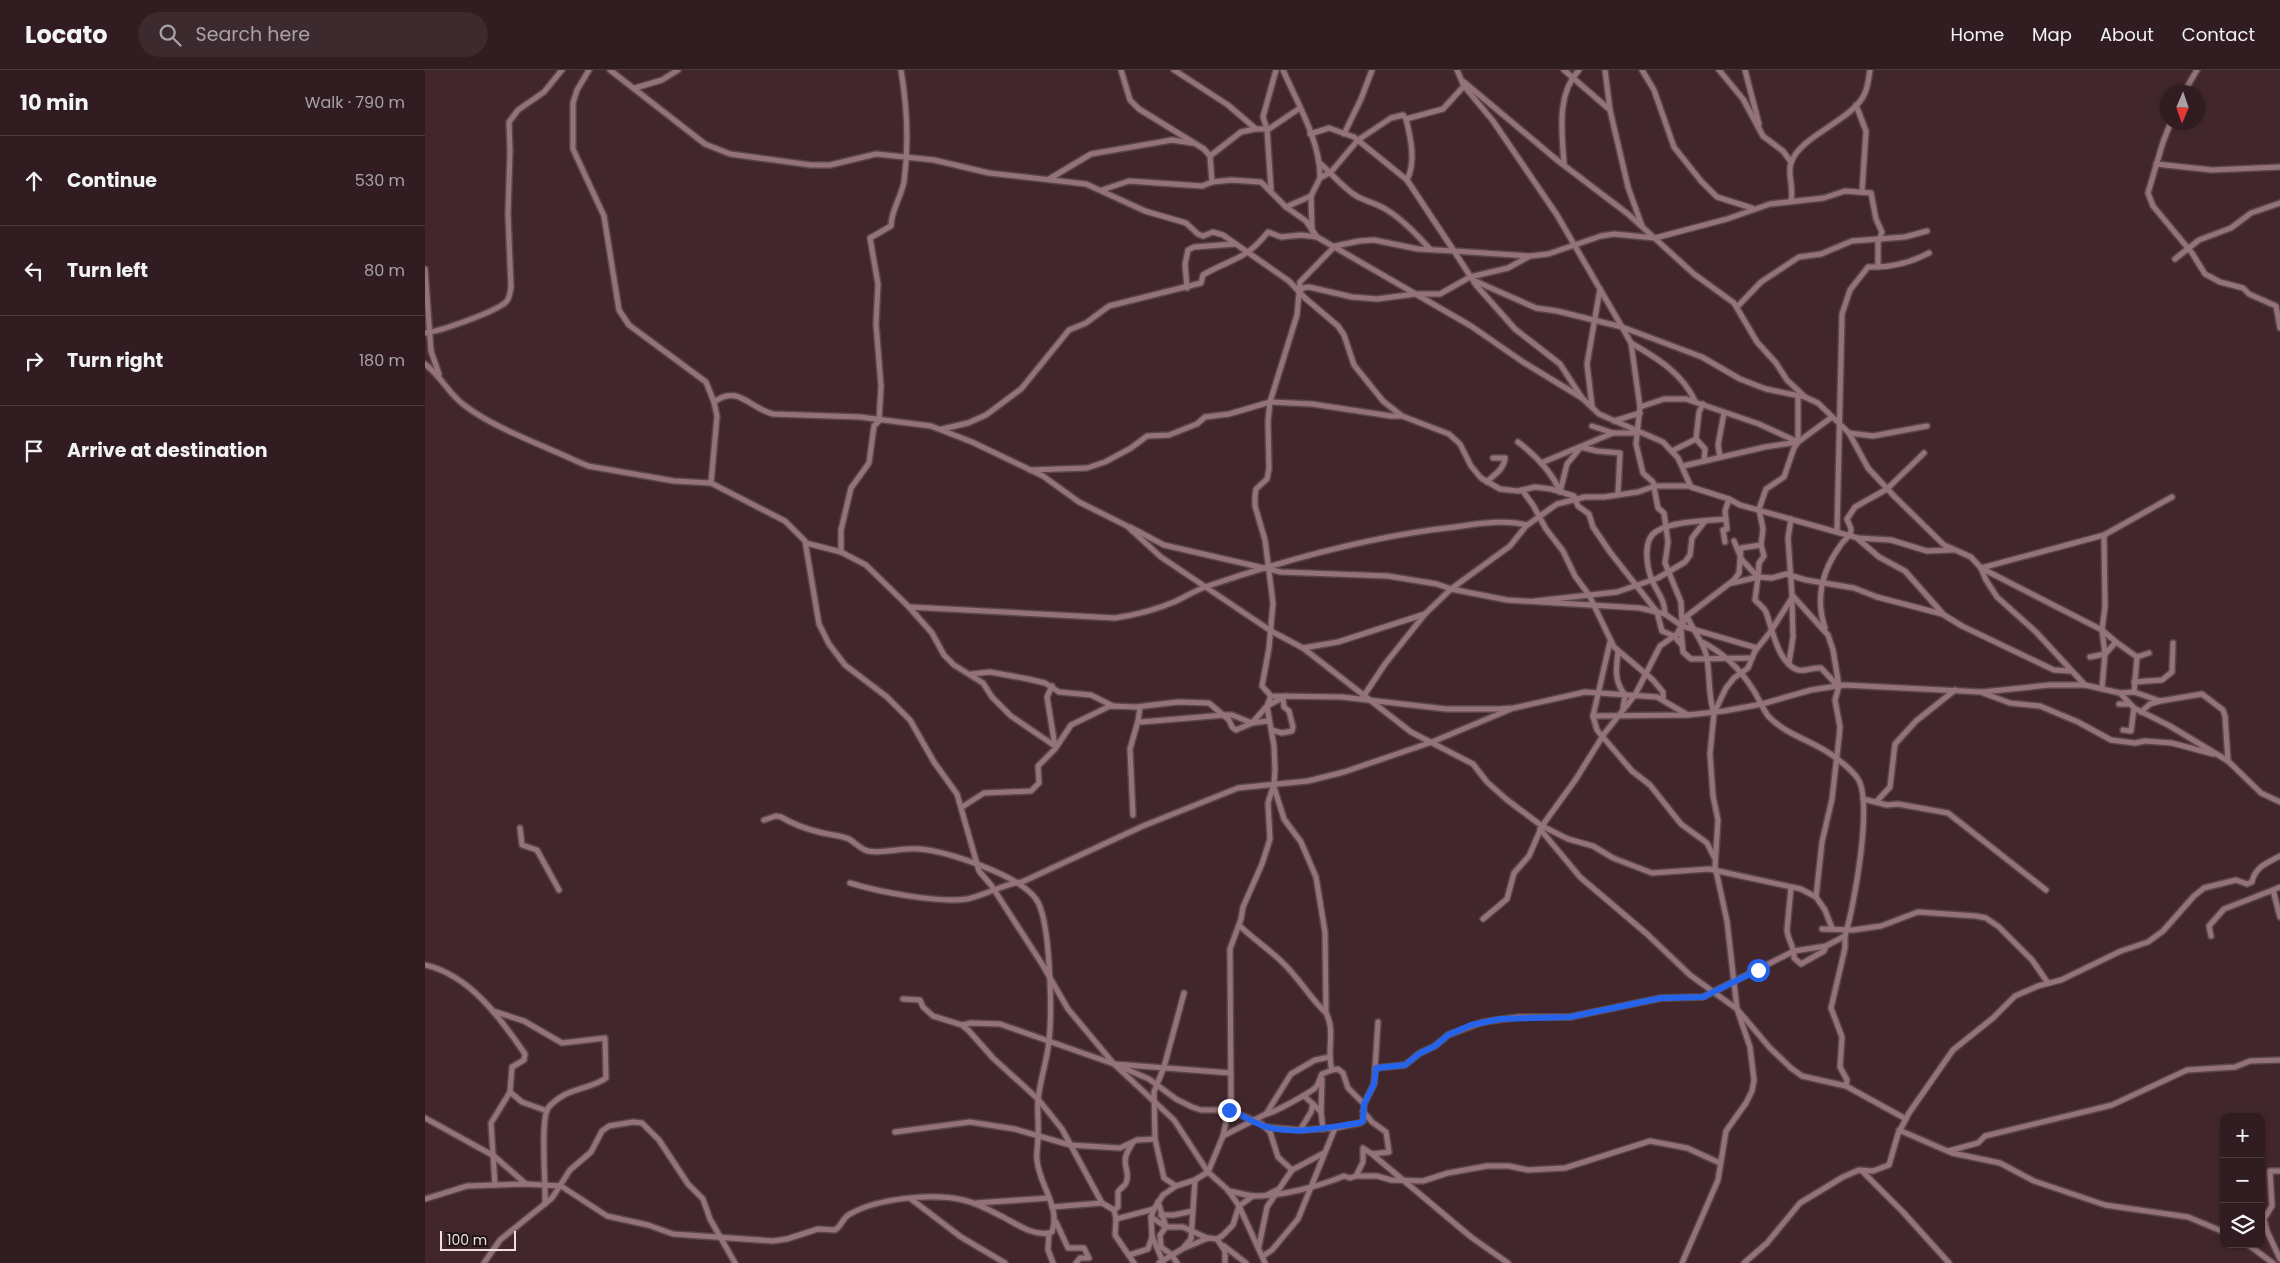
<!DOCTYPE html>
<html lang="en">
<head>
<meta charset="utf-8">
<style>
	:root { --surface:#311d21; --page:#3d2a2e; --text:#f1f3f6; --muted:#a8a2a5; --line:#4c3b3f }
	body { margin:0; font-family:Poppins,sans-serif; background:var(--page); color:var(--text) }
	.controls { position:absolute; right:15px; bottom:15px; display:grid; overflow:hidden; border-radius:10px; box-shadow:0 1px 4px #0004 }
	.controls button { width:45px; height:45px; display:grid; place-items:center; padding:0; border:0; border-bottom:1px solid var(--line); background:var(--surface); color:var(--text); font:25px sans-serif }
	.compass { position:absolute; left:1735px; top:15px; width:45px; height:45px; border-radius:50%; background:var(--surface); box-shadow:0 1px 4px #0004; rotate:182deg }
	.scale { position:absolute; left:15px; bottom:12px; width:76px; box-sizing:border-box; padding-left:5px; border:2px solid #f1dfe2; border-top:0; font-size:14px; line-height:18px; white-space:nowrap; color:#f1dfe2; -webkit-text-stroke:4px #1f1416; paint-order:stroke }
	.stop { position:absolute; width:15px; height:15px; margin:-11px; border:4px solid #2563eb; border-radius:50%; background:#fff }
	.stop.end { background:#2563eb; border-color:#fff; box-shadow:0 1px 5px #0008 }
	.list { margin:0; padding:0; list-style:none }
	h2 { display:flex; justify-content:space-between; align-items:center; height:65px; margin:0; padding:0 20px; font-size:21px }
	h2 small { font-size:16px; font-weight:400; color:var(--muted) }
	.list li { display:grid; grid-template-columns:32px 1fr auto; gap:15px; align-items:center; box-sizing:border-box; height:90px; padding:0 20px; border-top:1px solid var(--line) }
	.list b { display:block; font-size:19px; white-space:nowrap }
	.list em { font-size:16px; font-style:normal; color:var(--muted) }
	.icon { flex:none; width:28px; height:28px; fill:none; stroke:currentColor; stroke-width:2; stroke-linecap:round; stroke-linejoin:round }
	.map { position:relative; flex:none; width:1855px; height:1193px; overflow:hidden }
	header { display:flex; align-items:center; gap:30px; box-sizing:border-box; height:70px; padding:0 25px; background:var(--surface); border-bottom:1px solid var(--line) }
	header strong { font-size:24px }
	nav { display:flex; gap:28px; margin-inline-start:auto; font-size:18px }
	.search { width:350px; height:45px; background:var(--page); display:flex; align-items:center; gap:12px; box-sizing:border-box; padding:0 18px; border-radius:28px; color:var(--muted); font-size:19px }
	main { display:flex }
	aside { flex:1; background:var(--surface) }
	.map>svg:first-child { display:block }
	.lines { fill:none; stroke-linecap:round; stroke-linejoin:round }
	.street-casing { stroke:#5b454a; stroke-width:8 }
	.street { stroke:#937379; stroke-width:5 }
	.route { stroke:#2563eb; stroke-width:6 }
</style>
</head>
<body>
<header>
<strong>Locato</strong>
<div class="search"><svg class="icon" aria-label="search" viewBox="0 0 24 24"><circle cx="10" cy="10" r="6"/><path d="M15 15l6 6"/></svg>Search here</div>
<nav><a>Home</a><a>Map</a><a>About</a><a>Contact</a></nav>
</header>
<main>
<aside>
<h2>10 min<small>Walk · 790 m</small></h2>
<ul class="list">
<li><svg class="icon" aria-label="ahead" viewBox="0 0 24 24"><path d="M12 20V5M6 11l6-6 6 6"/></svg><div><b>Continue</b></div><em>530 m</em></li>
<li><svg class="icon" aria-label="left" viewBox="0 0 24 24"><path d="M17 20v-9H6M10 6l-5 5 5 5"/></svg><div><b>Turn left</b></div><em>80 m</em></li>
<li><svg class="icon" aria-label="right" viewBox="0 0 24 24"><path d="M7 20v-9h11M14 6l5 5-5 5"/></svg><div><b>Turn right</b></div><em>180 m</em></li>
<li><svg class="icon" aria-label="arrive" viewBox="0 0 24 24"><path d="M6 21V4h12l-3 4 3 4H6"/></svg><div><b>Arrive at destination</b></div></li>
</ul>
</aside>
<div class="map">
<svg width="1855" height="1193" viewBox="0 0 1855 1193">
	<rect width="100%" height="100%" fill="#41272c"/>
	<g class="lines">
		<defs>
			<g id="street">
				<polyline points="164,0 152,20 148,33 148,79 179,146 194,240 204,255 281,312 289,332 292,346 286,413"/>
				<polyline points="185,0 280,74 305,84 386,95 405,95 451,84 509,90 564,103 661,114 720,141 761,153 773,164 778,166 788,162 798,165 864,211 880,228 913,256 919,265 929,295 958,331 977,346 1024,364 1035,374 1046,396 1056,408 1075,419 1093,421 1110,417 1126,419 1149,426 1153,436 1164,444 1168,457 1185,482 1232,542 1237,561 1249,566 1257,575"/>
				<polyline points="696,0 705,30 714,39 779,79 785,86 787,112 806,110 836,112 861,137 881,151 892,167 1046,256 1098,292 1157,328 1174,344 1238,372 1253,388 1266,417 1304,429 1315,435 1433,468 1466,470 1502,481 1528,480"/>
				<polyline points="749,0 803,35 831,59"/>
				<path d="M858 0C872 32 896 73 895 108"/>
				<polyline points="1032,0 1039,16 1068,51 1132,145 1197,257 1277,287 1315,309 1341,319 1380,327 1393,333 1424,363 1443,398 1469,426 1519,475 1546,487 1556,498 1561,510 1572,527 1611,562 1660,615"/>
				<polyline points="1139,0 1185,40 1203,117 1217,156"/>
				<polyline points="1180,0 1185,40"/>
				<polyline points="1217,0 1229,20 1249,77 1276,111 1292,127 1327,138"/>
				<polyline points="1294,0 1318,29 1338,66 1358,81 1366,92"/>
				<polyline points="1320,0 1334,54"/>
				<polyline points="1039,12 1132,90 1203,144 1269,204 1309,233 1332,272 1351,293 1362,310 1380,327"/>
				<polyline points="210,18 237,10 253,0"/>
				<polyline points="1759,22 1772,0"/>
				<polyline points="1431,35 1441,61 1437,122"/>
				<path d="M981 49C986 69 991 92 982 110"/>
				<polyline points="1746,52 1738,72 1723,123 1728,136 1767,183 1780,204 1795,212 1818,218 1824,224 1851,236 1855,258"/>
				<polyline points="885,64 904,58 929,67 982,110 1029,181 1104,186"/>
				<polyline points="919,64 936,29 947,0"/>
				<polyline points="785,86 816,62 830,59 844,59 875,38"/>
				<path d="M896 94C908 105 919 119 933 127 943 132 953 134 962 140 978 150 992 165 1005 179"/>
				<path d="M1139 94C1137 63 1131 24 1154 0"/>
				<polyline points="1731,94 1787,100 1855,97"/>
				<polyline points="624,109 666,84 747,70 767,73"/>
				<polyline points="846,119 842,59 838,47 851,0"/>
				<polyline points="677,120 704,111 777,116 787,112"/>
				<path d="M1366 131C1369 116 1362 103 1366 93 1374 66 1429 50 1440 23 1443 16 1444 7 1445 0"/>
				<polyline points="861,137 886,126"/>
				<polyline points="887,161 886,126 895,108 906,102 933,70 966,48 978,45 981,49 1018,39 1039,16"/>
				<polyline points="1750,189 1774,170 1806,158 1826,143 1855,133"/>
				<polyline points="0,199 6,281 14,304"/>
				<polyline points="1050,211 1111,238 1132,241 1197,257 1206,273 1215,337 1211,374 1218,403 1228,412 1233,438 1239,443 1243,472 1240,493 1256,532 1257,553"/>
				<polyline points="762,218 760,194 763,180 769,177 810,174"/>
				<polyline points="874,222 878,218 884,217 927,227 952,229 990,224 1015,224 1045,207 1083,198 1105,186 1123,184 1176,166 1189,164 1230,168 1302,149 1345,134 1399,128 1420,121 1446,123 1451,149 1457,162 1453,173 1453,197"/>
				<polyline points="1312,237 1336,212 1374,187 1396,184 1427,171 1480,167 1502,161"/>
				<path d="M0 263C16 261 70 242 81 232 85 228 85 223 86 217L83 144 85 81 84 52 93 40 119 22 137 0"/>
				<path d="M1206 273C1232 288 1257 303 1270 331"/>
				<path d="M0 294C16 306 23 323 39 335 67 357 117 375 149 390L163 396 249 411 286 413 360 451 380 471 394 554 404 574 420 595 462 627 485 650 509 692 532 724 554 801 566 815 617 894 643 939 689 994 749 1050 783 1102 803 1120 814 1136 840 1193"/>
				<polyline points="1157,328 1135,294 1090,259 1051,215 1029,181 993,179 949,170 934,171 910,176 875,212 872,245 845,332 843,351 844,399 842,409 831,419 830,426 830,436 840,470 848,533 844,578 837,616 846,626 917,627 1021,639 1073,639 1089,638 1160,622 1232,627 1263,645"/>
				<path d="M289 332C313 314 324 338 348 344L435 347 506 356 547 372 618 406 654 432 702 456 736 487 846 561 878 578 986 662 1048 694 1062 712 1081 729 1117 756 1143 769 1168 776 1188 788 1227 803 1284 799 1376 819 1391 827"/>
				<polyline points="1278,334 1274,342 1271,369 1280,379 1279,391"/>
				<polyline points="1167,336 1162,294 1175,219"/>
				<polyline points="1215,337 1239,329 1261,329 1334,354 1373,372"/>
				<polyline points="1189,351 1215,343"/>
				<polyline points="1167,356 1188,363 1211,363"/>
				<path d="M517 359 543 353 561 345 596 319 644 260 661 253 684 236 776 213 778 205C807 188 820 191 843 162L856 167 876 165 892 167"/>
				<polyline points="1424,363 1448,366 1502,356"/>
				<path d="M1093 372C1110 385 1126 401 1135 421"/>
				<polyline points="1247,381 1271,369"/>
				<polyline points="1295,387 1293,375 1299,343"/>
				<polyline points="1116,393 1188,363"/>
				<polyline points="1258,396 1340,377 1373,372 1373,327"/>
				<polyline points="605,400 662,398 680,392 706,378 722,366 744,365 772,354 780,347 804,344 845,332 887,334 966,346 977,346"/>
				<path d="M1062 412C1069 404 1079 400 1080 388H1068"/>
				<polyline points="1097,420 1108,435 1121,459 1138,481 1150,506 1164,525 1189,577 1228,610 1238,622 1238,628"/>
				<polyline points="1135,422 1142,394 1156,377 1172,381 1195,383 1193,423"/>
				<path d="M1301 449C1281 451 1249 451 1232 461 1217 469 1222 496 1226 508 1231 521 1240 529 1240 544L1257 556 1332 578"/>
				<polyline points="1366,449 1363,468 1367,525 1403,565 1408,580 1414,616 1410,630 1415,657 1414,668 1407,729 1397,772 1391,827 1400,840 1407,858"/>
				<polyline points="705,457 739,475 856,502 963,506 1012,514 1026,519 1082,530 1215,538 1240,544"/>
				<path d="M1412 461 1417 244 1425 220 1443 197C1465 198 1485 193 1504 183"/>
				<polyline points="1433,469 1454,487 1480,501 1519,545 1537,556 1629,600 1646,601"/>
				<path d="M1309 471 1317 490 1333 507 1330 530C1334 534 1339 538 1341 542 1347 558 1353 594 1373 600 1380 602 1388 597 1396 598L1413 616"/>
				<polyline points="1300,472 1298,460 1302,459 1300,441 1304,429"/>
				<polyline points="381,473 416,482 441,495 484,537 507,563 519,585 529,595 558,613 567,627 586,646 630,676"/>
				<path d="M416 482V460L426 418 444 393 449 356 454 351 456 316 451 254 453 214 445 168 466 156C466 141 476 127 479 112 484 75 482 36 476 0"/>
				<polyline points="1556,498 1679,465 1747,427"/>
				<polyline points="1556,498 1677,560 1691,572"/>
				<polyline points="1333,507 1347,508 1361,504 1381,510 1429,518 1452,527 1517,544"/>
				<polyline points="1307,513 1333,507 1334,493 1339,486 1336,475"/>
				<polyline points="1110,531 1192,522 1233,508 1260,492 1265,485 1267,468 1280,451"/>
				<path d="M484 537 690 548C710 545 730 540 749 532 760 527 771 520 783 516 863 489 946 466 1030 457 1053 454 1079 449 1102 455"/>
				<path d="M1262 546C1267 559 1277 570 1281 584 1286 604 1282 623 1289 643L1301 618 1309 608 1323 598 1330 581 1346 561 1368 526"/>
				<path d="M1400 558C1390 528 1397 501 1415 476 1418 470 1426 467 1426 460 1426 456 1423 453 1422 449L1430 437 1462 419 1499 383"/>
				<polyline points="1256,560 1258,582 1266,589 1327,588"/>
				<polyline points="1185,572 1168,646 1263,645 1299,641 1337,634 1386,620 1419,615 1557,622 1625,615 1660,615 1695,623 1709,638 1745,656 1803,691 1836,723 1855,732"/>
				<polyline points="878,578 913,572 1000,544"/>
				<path d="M1193 582C1191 599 1189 611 1200 625L1198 638"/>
				<polyline points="1665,587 1680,584 1691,572 1712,587"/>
				<polyline points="1364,593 1368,567 1367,531"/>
				<polyline points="546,604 565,602 603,609 620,613 634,622 666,625 688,636"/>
				<polyline points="1709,612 1737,610 1747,602 1748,573"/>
				<polyline points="627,616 622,627 630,676"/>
				<polyline points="1677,618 1680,584 1677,560 1680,537 1679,465"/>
				<polyline points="1709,622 1712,587 1724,583"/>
				<polyline points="1558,623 1585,633 1615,636 1653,652 1686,670 1710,673 1720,671 1747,673 1788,684"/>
				<polyline points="1695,623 1709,622 1735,631 1777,624 1798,640 1800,646 1803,691"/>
				<polyline points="938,627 960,594 1000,544 1026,519 1085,476 1101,456 1132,434 1160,427 1179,427 1213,422 1230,416 1264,416"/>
				<polyline points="1694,634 1703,634"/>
				<polyline points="715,637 713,651 716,652 800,645 807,645 827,653 842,636 861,626"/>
				<polyline points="1716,642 1725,634 1735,631"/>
				<polyline points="1168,646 1172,660 1177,666 1207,701 1225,715 1256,754 1282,773 1289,787"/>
				<polyline points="847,660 857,663 867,661 868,657 864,641 859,637 858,629"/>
				<polyline points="1698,660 1706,661 1709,638"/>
				<polyline points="849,717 859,749 876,772 891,807 900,862 901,943"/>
				<polyline points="1438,729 1462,735 1473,734 1523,743 1621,820"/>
				<polyline points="1451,732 1465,717 1470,674 1491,651 1530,620"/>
				<polyline points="537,737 559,723 606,721 614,713 613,696 630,679 646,655 685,636 711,637 753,632 784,633 804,650 807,657 811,660 827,653 843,651"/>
				<polyline points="708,745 705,679 713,651"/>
				<path d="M339 750 351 746 356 747C368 754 381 759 394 762 404 765 415 765 424 769 431 773 435 779 443 781 461 784 477 777 495 779 524 782 594 805 611 829 626 849 627 944 624 971 622 991 615 1010 613 1030 612 1042 614 1055 613 1068 613 1075 611 1083 612 1090 614 1115 636 1137 627 1162L624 1163 623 1180 628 1193"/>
				<polyline points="95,758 97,775 112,780 134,820"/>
				<polyline points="1115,759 1155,807 1222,864 1265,905 1312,939 1345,978 1366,998 1377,1006 1421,1016 1422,1010 1415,997 1417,967 1406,938 1420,878 1420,866"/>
				<path d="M425 813C454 822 512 833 542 829 559 826 583 812 597 812L718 756 813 718 883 711 919 702 1007 672 1086 639"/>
				<polyline points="1855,817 1848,820 1855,847"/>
				<path d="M1366 818 1362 860C1363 871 1370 877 1369 888L1376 894 1399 881 1401 876"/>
				<polyline points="1058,849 1082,829 1089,803 1104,786 1117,756 1151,709 1179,664 1210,625 1235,576 1252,564 1262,546 1309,510 1314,503 1316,478 1336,475 1338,459 1334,439 1341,419 1359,407 1369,378 1373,372 1407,347"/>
				<path d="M814 855C828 869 844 879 858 893 874 908 885 928 901 943 911 961 901 981 907 1000L913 999 918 1003 923 1018 939 1034 938 1051 935 1053 910 1058 875 1060 840 1057"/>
				<polyline points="1397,859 1428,860 1456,856 1493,842 1551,846 1561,848 1574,857 1607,890 1623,913"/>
				<polyline points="1786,866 1784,856 1799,839 1848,820"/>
				<path d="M0 895C45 905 76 949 100 984L99 990 87 997 85 1022 66 1053 70 1115"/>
				<polyline points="478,929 495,930 498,937 508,946 537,955 544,961 568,988 613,1029 637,1059 677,1133 689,1140 691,1149 729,1139"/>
				<path d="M68 941 99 951 137 973 180 968 181 1008C169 1017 152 1018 139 1025 134 1028 127 1033 123 1038 115 1051 121 1115 120 1134"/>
				<polyline points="537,955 546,953 575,954 689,994 806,1003"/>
				<polyline points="694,996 724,1009 751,1029 767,1037 776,1040 804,1040 837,1054 845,1062 853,1087 867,1100"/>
				<path d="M951 998 980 995 995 983 1010 976 1023 965 1058 952 1093 947H1145L1236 928 1278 927 1369 881 1401 876 1420 866C1429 837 1448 733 1433 709 1428 701 1419 694 1411 688 1390 671 1364 667 1344 647 1338 640 1334 629 1329 621 1316 600 1299 583 1277 572"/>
				<polyline points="1421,1016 1481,1049"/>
				<polyline points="85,1022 97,1032 122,1041"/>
				<polyline points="888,1034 896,1042 898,1059"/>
				<polyline points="939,1034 949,1014 953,952"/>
				<polyline points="896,1042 897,1009"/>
				<path d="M841 1044C849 1043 884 1023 890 1018 895 1014 894 1008 897 1004L907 1000"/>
				<polyline points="0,1048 69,1086 101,1114"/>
				<polyline points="875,1060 886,1042 888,1034 879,1026"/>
				<polyline points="1474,1060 1527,1083 1575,1093 1609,1111 1680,1135 1763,1147 1799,1162"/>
				<polyline points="470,1062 545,1052 590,1059 645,1075 695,1078 712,1070 730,1069 739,1108 751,1116"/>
				<polyline points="798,1066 841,1044 866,1004 890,990 905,987"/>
				<polyline points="730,1069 729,1022 739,997 759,923"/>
				<polyline points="1523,1081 1553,1073 1560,1066 1687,1035 1762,1000 1810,997 1825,991 1855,990"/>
				<polyline points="947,1084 1046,1167 1083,1193"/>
				<polyline points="1437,1101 1478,1142 1524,1193"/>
				<polyline points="1855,1101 1845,1101 1847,1136 1839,1149 1842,1161 1855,1189"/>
				<polyline points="931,1106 952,1106 966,1110 998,1111 1023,1103 1062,1096 1084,1096 1103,1100 1140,1098 1225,1071 1262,1078 1295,1093"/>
				<path d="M803 1121C812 1122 822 1126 830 1126 857 1126 895 1116 919 1106L925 1108 931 1106 938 1092V1078L947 1084 964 1082 961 1062 947 1052 938 1041"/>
				<polyline points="842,1125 854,1119 867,1100 899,1083"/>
				<path d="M0 1129 42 1116 101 1114 136 1116 182 1146 223 1155 248 1164 348 1171 362 1169 393 1159 410 1160C417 1156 417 1148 425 1144 453 1128 507 1123 538 1130 551 1133 563 1139 574 1145 589 1152 606 1166 624 1163"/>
				<polyline points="486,1129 536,1167 580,1193"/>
				<polyline points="733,1132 741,1157 735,1165 736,1177 746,1184 752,1193"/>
				<polyline points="551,1133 624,1128"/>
				<polyline points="627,1137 677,1133"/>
				<path d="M689 1140 693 1137V1122C695 1118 699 1117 701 1113 707 1098 692 1096 707 1074"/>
				<polyline points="736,1145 749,1145 768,1141"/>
				<polyline points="726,1147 741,1157 758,1157 782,1168"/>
				<polyline points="691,1149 690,1165 709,1193"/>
				<polyline points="631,1152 643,1178 659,1178 664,1188 655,1188 651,1193"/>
				<polyline points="792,1169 800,1181 800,1193"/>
				<polyline points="1822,1174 1848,1193"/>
				<polyline points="799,1176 821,1193"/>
				<polyline points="834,1176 842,1137 850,1125"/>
				<polyline points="759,1177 766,1169 770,1110"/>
				<polyline points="704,1185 723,1179 727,1167"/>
				<polyline points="838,1186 847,1180 873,1149 910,1058"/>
				<polyline points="738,1192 727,1166 726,1147 729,1139 738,1125 751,1116 770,1110 783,1102 798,1066 806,1029 805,879 816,849 818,837 837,794 845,769 843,733 849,714 850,700 849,676 842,636 846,626"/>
				<polyline points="59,1193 75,1170 127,1128 145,1100 166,1082 177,1061 184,1056 208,1052 217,1053 234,1070 263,1114 278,1129 285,1149 310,1193"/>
				<polyline points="734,1193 757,1179 783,1168 792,1169 797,1166 808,1155 814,1136 828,1126"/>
				<polyline points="1257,1193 1293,1110 1301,1061 1321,1033 1327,1021 1329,1010 1325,977 1312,939 1302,851 1290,796 1293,750 1288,726 1285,684 1289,643"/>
				<path d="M1319 1193 1342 1173 1375 1133 1418 1107 1434 1100 1448 1101 1464 1095 1473 1064 1484 1043 1528 980 1568 948 1590 926 1613 916 1636 910 1696 881 1723 872 1738 861 1769 826 1779 818 1811 810 1822 814 1827 812C1830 797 1842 793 1855 786"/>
			</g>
		</defs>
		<use href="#street" class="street-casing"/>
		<use href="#street" class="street"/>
	</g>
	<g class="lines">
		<path class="route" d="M804 1040C817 1044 829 1054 842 1057 873 1065 904 1057 934 1053L938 1051 939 1034 949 1014 951 998 980 995 995 983 1010 976 1023 965 1046 955 1075 949 1145 947 1236 928 1278 927 1333 900"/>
	</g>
</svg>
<div class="controls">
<button>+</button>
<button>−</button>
<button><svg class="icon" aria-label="layers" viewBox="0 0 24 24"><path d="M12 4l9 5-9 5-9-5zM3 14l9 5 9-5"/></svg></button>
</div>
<svg class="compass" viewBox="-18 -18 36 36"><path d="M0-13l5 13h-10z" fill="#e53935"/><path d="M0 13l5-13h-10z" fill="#a8a2a5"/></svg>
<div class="scale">100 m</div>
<div class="stop" style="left:1333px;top:900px"></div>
<div class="stop end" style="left:804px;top:1040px"></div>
</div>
</main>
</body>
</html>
